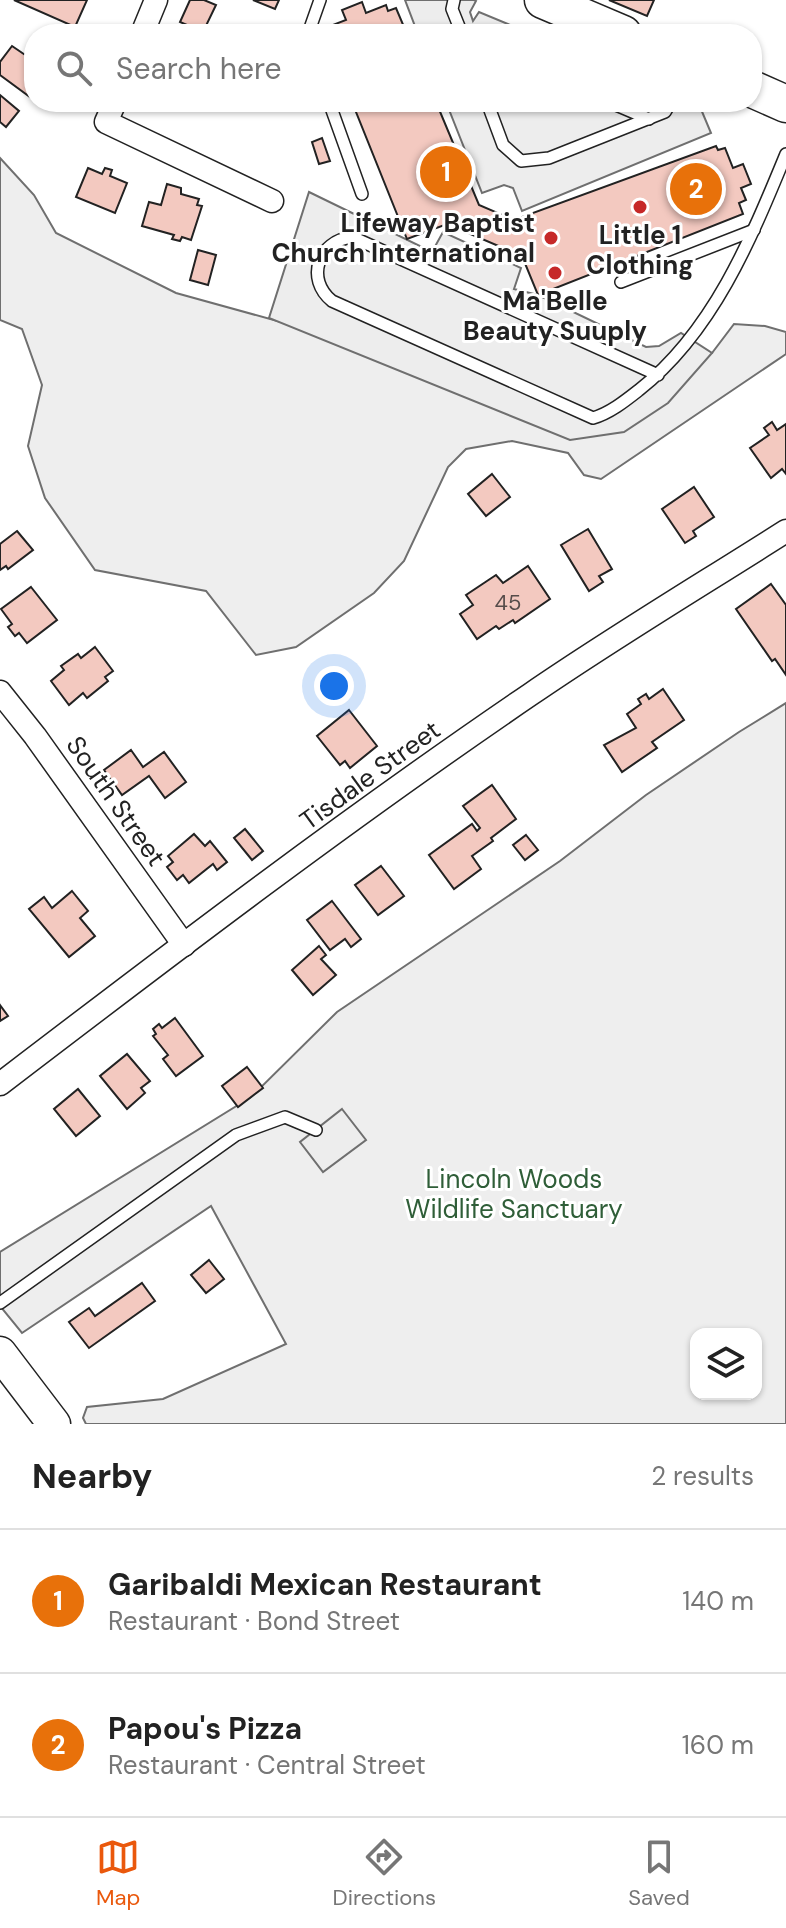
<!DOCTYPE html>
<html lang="en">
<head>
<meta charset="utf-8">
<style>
	:root { --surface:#fff; --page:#f6f6f6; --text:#222; --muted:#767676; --line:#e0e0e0; --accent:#ea580c }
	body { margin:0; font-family:"DM Sans",sans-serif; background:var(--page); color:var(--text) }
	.controls { position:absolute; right:24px; bottom:24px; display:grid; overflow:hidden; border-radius:16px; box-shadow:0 2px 6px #0004 }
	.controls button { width:72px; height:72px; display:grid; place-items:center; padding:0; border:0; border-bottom:2px solid var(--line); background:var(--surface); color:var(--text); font:40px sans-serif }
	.you { position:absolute; left:334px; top:686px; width:28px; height:28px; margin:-20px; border:6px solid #fff; border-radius:50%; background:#1a73e8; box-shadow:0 0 0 12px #1a73e833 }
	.badge { display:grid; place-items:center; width:52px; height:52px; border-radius:50%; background:var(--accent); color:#fff; font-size:26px; font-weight:700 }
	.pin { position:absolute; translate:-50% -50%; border:4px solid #fff; box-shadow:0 2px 8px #0006 }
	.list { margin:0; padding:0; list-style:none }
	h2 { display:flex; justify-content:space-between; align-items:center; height:104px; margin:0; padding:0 32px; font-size:34px }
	h2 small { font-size:26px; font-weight:400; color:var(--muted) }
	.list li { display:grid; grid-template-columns:52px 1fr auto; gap:24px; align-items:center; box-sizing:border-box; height:144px; padding:0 32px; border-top:2px solid var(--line) }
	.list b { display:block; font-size:30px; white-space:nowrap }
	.list p { margin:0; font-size:26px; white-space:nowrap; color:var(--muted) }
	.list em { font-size:26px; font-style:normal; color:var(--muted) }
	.icon { flex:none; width:44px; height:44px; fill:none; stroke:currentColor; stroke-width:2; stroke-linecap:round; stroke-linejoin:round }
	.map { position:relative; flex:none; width:786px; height:1424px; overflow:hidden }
	.search { position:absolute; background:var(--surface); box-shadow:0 2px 6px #0004; left:24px; right:24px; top:24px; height:88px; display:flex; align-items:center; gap:20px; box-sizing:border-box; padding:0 28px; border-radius:32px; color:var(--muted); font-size:30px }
	.sheet { height:392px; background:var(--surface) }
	nav { display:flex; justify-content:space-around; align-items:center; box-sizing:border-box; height:112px; border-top:2px solid var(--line); background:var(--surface); font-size:22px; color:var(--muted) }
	nav a { display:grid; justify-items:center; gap:4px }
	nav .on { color:var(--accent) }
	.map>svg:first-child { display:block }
	.green { fill:#eee; stroke:#6f6f6f; stroke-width:2; fill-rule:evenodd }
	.parking { fill:#ededed; stroke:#6f6f6f; stroke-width:2 }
	.building { fill:#f3c9c0; stroke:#222; stroke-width:2 }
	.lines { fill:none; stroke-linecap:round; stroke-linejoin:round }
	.service-casing { stroke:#222; stroke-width:14 }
	.minor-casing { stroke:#222; stroke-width:25 }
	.secondary-casing { stroke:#222; stroke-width:35 }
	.primary-casing { stroke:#222; stroke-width:39 }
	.service { stroke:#fff; stroke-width:11 }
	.minor { stroke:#fff; stroke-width:22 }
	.secondary { stroke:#fff; stroke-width:32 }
	.primary { stroke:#fff; stroke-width:36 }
	.poi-dot { fill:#c62828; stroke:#fff; stroke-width:3 }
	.labels { text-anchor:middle; stroke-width:6; stroke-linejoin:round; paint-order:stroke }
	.number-label { font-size:22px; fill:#564c4a }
	.poi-label { font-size:26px; font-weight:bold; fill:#222; stroke:#fff }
	.street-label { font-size:26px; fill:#222; stroke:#fff }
	.park-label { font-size:26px; fill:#2f5e38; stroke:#fff }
</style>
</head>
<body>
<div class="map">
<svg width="786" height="1424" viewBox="0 0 786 1424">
	<rect width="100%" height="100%" fill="#fff"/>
	<g class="green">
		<polygon points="0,158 34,195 56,233 176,293 281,322 712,353 734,324 765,326 786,332 786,354 601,479 584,475 568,453 512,441 466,449 448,467 404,561 374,593 296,647 256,655 206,591 95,570 45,498 28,446 42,385 22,329 0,320"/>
		<path d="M786 703V1424H86L83 1418 87 1407 163 1399 286 1344 211 1206 22 1333 0 1306V1252L251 1097 337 1012 560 861 646 795 739 732ZM696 1334H756V1394H696Z"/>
	</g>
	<g class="parking">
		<polygon points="405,0 474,0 476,1 470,12 473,21 479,12 532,34 418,34"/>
		<polygon points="446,102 698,102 711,133 522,211 513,188 504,185 482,193"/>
		<polygon points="309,192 432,252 443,232 521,268 514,289 538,295 646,347 659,346 681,333 712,353 668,403 624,432 570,440 269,318"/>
		<polygon points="342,1109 366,1140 323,1172 300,1142"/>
	</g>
	<g class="building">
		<polygon points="14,0 87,0 75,27"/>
		<polygon points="190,0 204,0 216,5 203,32 180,22"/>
		<polygon points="253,0 279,0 275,9"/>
		<polygon points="609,0 654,0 647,16"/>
		<polygon points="362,2 366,13 386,5 388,11 396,8 407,34 329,34 332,33 330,26 346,20 342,10"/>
		<polygon points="12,46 34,61 34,100 0,75 0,62"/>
		<polygon points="0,95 19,111 6,127 0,122"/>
		<polygon points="352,102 436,102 479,205 514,220 716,146 718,150 725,148 733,168 743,164 751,184 741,188 746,200 739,203 743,214 538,295 522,256 447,224 407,239"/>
		<polygon points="322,138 330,161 319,164 312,142"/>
		<polygon points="88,168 102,174 105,168 112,170 110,176 127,183 115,213 76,197"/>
		<polygon points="167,184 181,188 181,194 199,199 197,205 202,206 191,240 182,237 180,241 172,239 174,235 142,226 149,202 161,205"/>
		<polygon points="198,250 216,255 208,285 190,280"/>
		<polygon points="772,422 777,430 786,424 786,474 782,469 771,478 750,448 769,435 764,428"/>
		<polygon points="492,474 510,497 486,516 468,494"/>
		<polygon points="694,487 714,517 693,531 696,536 685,543 662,509"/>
		<polygon points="588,529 612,569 599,576 603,582 589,591 561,545"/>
		<polygon points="17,531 33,550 8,569 6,566 0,570 0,544"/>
		<polygon points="528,566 550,599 515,623 513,620 499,629 496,626 477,639 460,614 473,605 466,595 496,575 503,583"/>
		<polygon points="771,584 786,605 786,675 775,659 772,661 736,609"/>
		<polygon points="31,587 57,620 27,643 19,633 15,636 8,627 12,624 1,609"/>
		<polygon points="95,647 113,671 105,677 108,681 87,698 83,693 69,705 51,681 64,670 61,666 78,654 81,658"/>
		<polygon points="663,689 684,720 652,742 657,748 622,772 604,745 636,728 627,714 641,704 638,699 646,694 649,699"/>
		<polygon points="349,710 377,746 350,768 345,761 340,765 317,736"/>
		<polygon points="131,750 143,767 164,752 186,782 165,798 149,776 122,795 104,770"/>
		<polygon points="492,785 516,819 491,838 493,841 472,856 481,869 454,889 429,855 472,824 477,831 480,828 463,806"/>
		<polygon points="245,829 263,851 252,860 234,838"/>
		<polygon points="194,834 205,846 210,841 227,862 217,870 213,864 189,883 183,875 177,880 167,867 173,862 168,856"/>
		<polygon points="526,835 538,850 525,860 513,845"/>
		<polygon points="381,866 404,896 378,915 355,885"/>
		<polygon points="72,891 88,911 80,918 95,936 69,957 29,909 44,897 52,908"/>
		<polygon points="332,901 361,939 351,947 345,939 330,950 307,920"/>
		<polygon points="319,946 326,955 321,959 336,975 313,995 292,970"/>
		<polygon points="0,1005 8,1016 0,1021"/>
		<polygon points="175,1018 203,1056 176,1076 163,1059 168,1055 153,1036 156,1034 153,1029 159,1024 162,1028"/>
		<polygon points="127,1054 150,1081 141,1088 145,1093 127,1109 100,1076"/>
		<polygon points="247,1067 263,1088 238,1107 222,1086"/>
		<polygon points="78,1089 100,1116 76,1136 54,1109"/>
		<polygon points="209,1260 224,1279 206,1293 191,1275"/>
		<polygon points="142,1283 155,1301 89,1348 69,1322 89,1308 95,1316"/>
	</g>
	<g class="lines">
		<defs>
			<g id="service">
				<polyline points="454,0 452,9 462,34"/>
				<polyline points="308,34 320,0"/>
				<polyline points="329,102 362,194"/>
				<polyline points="487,102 503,145 521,161 549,158 665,112 671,102"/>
				<polyline points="609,102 649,119"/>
				<polyline points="621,282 754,230"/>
				<path d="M658 375 352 237C318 241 305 279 332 301L593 418C610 413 625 401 639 390 713 332 751 239 786 154"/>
				<polyline points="0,1303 236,1135 285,1117 316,1130"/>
			</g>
			<g id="minor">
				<polyline points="142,34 156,0"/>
				<polyline points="115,102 106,122 272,201"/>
				<polyline points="0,692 35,736 184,945"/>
				<path d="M0 1084C174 951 350 817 531 694 614 637 701 585 786 531"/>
			</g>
			<polyline id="secondary" points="0,1353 54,1424"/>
			<g id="primary">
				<polyline points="543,0 623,34"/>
				<polyline points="752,89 786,104"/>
			</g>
		</defs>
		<use href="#service" class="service-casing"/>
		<use href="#minor" class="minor-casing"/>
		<use href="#secondary" class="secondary-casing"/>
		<use href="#primary" class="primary-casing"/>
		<use href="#service" class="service"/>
		<use href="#minor" class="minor"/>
		<use href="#secondary" class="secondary"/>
		<use href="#primary" class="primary"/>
	</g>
	<g class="poi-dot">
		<circle cx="640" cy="207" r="8"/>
		<circle cx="551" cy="238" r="8"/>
		<circle cx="555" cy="273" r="8"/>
	</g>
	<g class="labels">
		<g class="number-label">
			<text x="508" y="610">45</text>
		</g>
		<g class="poi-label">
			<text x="535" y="232" text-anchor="end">Lifeway Baptist<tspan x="535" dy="30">Church International</tspan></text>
			<text x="640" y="244">Little 1<tspan x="640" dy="30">Clothing</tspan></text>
			<text x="555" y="310">Ma'Belle<tspan x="555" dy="30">Beauty Suuply</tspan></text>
		</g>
		<g class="street-label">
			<text transform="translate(370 775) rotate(-36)" y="9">Tisdale Street</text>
			<text transform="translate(116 801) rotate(55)" y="9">South Street</text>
		</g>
		<g class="park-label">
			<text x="514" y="1188">Lincoln Woods<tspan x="514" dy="30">Wildlife Sanctuary</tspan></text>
		</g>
	</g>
</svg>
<div class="controls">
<button><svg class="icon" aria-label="layers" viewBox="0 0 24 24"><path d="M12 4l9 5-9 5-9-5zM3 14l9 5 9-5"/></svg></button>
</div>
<div class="you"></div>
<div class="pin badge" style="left:446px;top:172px;background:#e8710a">1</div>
<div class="pin badge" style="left:696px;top:189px;background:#e8710a">2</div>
<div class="search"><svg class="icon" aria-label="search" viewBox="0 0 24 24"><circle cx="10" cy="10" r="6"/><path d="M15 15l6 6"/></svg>Search here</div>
</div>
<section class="sheet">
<h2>Nearby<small>2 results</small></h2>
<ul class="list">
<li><span class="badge" style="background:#e8710a">1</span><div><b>Garibaldi Mexican Restaurant</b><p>Restaurant · Bond Street</p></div><em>140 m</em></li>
<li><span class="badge" style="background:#e8710a">2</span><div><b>Papou's Pizza</b><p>Restaurant · Central Street</p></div><em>160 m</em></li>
</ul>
</section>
<nav>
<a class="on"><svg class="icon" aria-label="map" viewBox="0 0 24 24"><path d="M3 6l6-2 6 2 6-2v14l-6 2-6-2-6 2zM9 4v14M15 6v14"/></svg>Map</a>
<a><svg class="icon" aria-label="directions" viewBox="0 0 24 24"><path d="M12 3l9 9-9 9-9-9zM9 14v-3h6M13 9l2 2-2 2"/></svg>Directions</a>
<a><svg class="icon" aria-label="saved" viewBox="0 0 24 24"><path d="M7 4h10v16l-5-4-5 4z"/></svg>Saved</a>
</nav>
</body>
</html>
